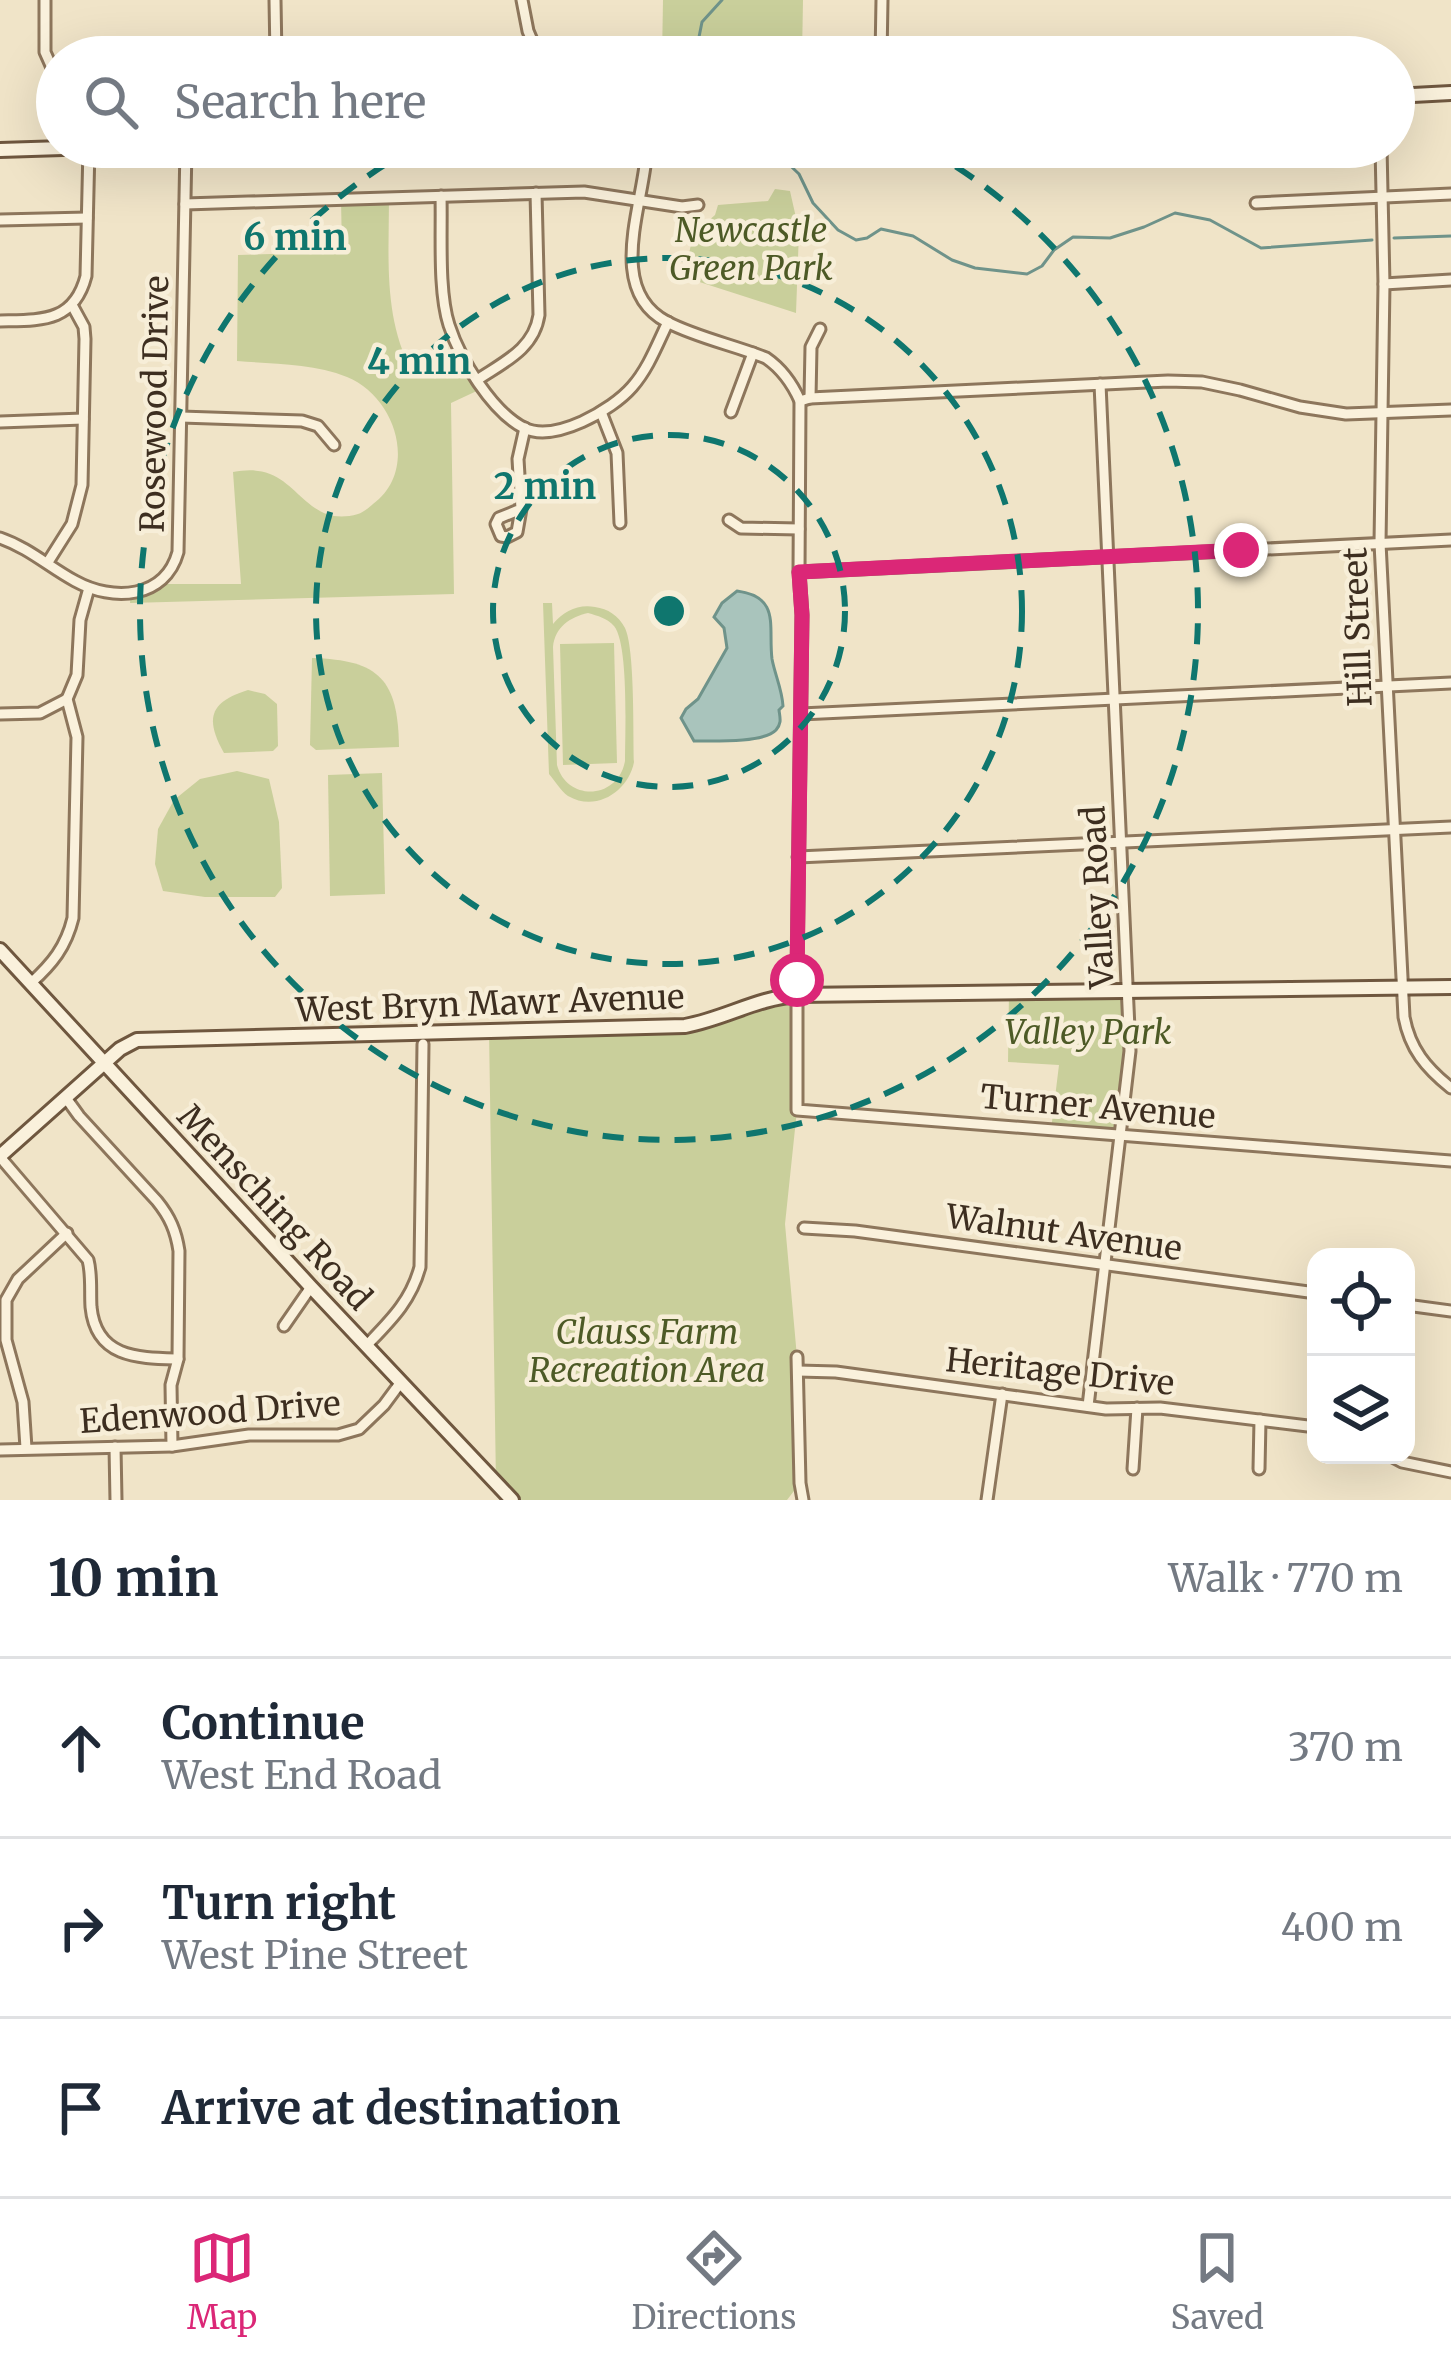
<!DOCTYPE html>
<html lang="en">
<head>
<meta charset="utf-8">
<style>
	:root { --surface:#fff; --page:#f6f6f7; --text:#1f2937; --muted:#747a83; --line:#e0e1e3; --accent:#db2777 }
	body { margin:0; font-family:Merriweather,serif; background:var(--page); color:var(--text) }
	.controls { position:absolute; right:36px; bottom:36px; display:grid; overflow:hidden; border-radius:24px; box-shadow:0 12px 48px #0002 }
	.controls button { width:108px; height:108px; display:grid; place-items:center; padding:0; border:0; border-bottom:3px solid var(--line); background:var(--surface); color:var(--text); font:60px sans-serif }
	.stop { position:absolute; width:36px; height:36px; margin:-27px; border:9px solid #db2777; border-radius:50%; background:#fff }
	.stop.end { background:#db2777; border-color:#fff; box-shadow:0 3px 12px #0008 }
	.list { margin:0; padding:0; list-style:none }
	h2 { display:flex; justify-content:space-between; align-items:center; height:156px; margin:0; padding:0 48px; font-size:51px }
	h2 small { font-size:39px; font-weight:400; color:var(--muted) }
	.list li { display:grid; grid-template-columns:78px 1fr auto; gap:36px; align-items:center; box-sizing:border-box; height:180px; padding:0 48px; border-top:3px solid var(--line) }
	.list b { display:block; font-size:45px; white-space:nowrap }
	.list p { margin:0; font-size:39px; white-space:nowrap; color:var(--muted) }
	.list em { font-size:39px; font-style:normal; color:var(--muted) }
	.icon { flex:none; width:66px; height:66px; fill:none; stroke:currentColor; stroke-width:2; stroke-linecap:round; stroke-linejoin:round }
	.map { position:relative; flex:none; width:1451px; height:1500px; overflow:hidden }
	.search { position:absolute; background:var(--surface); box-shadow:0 12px 48px #0002; left:36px; right:36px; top:36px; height:132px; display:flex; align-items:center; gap:30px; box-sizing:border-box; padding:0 42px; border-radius:66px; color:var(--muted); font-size:45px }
	.sheet { height:696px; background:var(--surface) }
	nav { display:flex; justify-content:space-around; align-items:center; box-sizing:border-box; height:168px; border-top:3px solid var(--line); background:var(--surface); font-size:33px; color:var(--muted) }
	nav a { display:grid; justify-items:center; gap:6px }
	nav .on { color:var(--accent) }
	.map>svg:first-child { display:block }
	.green { fill:#c9cf9b; fill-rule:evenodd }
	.water { fill:#a9c4bc; stroke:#6f938a; stroke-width:3 }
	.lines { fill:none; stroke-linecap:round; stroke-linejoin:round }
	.stream { stroke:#6f938a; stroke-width:3 }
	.street-casing { stroke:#8d765c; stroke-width:15 }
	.secondary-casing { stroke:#6f573f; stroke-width:18 }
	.street { stroke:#faf1dc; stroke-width:9 }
	.secondary { stroke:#faf1dc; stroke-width:12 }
	.route { stroke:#db2777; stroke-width:15 }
	.ring { fill:none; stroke:#0f766e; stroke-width:6; stroke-dasharray:21 15 }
	.labels { text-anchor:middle; stroke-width:9; stroke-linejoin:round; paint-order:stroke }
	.park-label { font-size:33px; font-style:italic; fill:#4d5a26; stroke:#f7eed8 }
	.street-label { font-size:33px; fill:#3d2e20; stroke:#f7eed8 }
	.centre { fill:#0f766e; stroke:#f7eed8; stroke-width:6 }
	.ring-label { font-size:36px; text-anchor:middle; font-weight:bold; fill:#0f766e; stroke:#f7eed8; stroke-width:9; stroke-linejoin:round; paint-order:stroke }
</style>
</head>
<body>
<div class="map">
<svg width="1451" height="1500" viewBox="0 0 1451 1500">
	<rect width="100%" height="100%" fill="#f0e4c8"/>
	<g class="green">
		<polygon points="663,0 803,0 802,57 662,57"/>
		<polygon points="775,189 790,191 799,231 796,313 684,277 696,221 707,222 715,215 718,205 768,201"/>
		<path d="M389 197C389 256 383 318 412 371L462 354 481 389 451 403 454 594 130 603 131 593 159 584H241L233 472C246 470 257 469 270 474 301 486 313 527 358 514 362 513 370 507 373 504 419 470 396 397 347 377 313 363 273 364 237 361L238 255 342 252 341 199Z"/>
		<path d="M543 603H552L553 624C564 611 578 604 595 607 608 609 618 615 625 628 635 649 633 734 634 762 629 790 597 813 568 796 561 791 555 781 549 774ZM588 613C598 616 607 618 614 626 629 644 625 735 625 761 618 800 567 802 557 765L553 647C555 627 570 617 588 613Z"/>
		<polygon points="614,643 617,763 563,765 560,644"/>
		<path d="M312 658C380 660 398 680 399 747L316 750 310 745Z"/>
		<path d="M248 690 265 694 277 704 278 746 273 751 224 753C205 719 209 702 248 690Z"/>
		<polygon points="237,771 269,779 279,822 282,888 275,897 205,897 163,891 155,864 158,829 174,800 200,779"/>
		<polygon points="382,773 385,894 330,896 328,775"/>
		<polygon points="1129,991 1130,1051 1120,1135 1051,1130 1059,1065 1008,1062 1009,992"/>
		<polygon points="775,1003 793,1005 797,1110 785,1224 797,1357 800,1483 787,1500 512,1500 496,1483 489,1030 685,1026"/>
	</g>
	<path class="water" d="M737 591C781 597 768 626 772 659 775 675 782 689 783 706L779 710C780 718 782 723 776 730 764 743 713 741 694 741L681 718 686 709 698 699 727 648 724 628 714 617 722 603Z"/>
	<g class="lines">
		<g class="stream">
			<polyline points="695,57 702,22 722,0"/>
			<polyline points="771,147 799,174 813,203 838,230 856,240 867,238 881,229 913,236 952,260 975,268 1027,274 1042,266 1054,250 1073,237 1110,238 1144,227 1175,213 1210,220 1261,248 1372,240"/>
			<polyline points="1394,238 1451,236"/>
		</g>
		<defs>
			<g id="street">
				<polyline points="45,0 45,52 57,79"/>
				<polyline points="275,0 276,57"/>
				<polyline points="522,0 528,31 539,57"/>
				<polyline points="881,57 882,0"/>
				<path d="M647 147C645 202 604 289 667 322 698 338 734 345 766 358 782 369 792 383 800 401L799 572 802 615 797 971V1110L1451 1161"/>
				<path d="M1381 147 1384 284 1380 543 1404 1017C1410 1049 1426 1068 1451 1088"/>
				<path d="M441 196C442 233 438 291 449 325 460 359 492 412 524 428 555 443 612 410 632 387 648 369 657 345 668 322"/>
				<polyline points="1256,203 1451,194"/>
				<polyline points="185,204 584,192 682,207 698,205"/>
				<polyline points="0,220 87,218"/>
				<polyline points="1384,284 1451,280"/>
				<path d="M0 321C40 320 74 323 86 276L89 147"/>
				<path d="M477 380C504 362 534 349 539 315L536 193"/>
				<polyline points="810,398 811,347 820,329"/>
				<polyline points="800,401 810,398 1168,381 1202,382 1240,390 1300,407 1346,414 1451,410"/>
				<polyline points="601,412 617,453 620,523"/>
				<polyline points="731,412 753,353"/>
				<polyline points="181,417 302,421 318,426 334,445"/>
				<polyline points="0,422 83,419"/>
				<polyline points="521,509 517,532 507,537 501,536 496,524 499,518 521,509 518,459 525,428"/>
				<polyline points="729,520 741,528 799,529"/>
				<path d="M0 538C29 548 49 567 75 581 113 602 165 599 178 552L186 147"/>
				<polyline points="48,562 72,524 82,485 85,339 84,327 72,305"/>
				<polyline points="799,572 1451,540"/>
				<polyline points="0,714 40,713 67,699"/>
				<polyline points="801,714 1451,683"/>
				<polyline points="798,857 1451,827"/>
				<path d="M31 983C52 964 66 947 73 918L77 737 67 699 77 675 80 620 89 588"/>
				<path d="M66 1098 79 1116 157 1201C170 1217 176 1231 179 1251L178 1359 171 1385 172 1446"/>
				<path d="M0 1157 88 1260C92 1275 90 1291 91 1307 96 1358 138 1358 178 1359"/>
				<polyline points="804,1228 855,1231 1316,1293"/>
				<polyline points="1406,1305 1451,1311"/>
				<polyline points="284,1326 311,1287"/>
				<path d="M367 1345C390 1321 411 1301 420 1267L423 1044"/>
				<polyline points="797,1357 800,1483 803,1500"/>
				<polyline points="798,1371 836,1372 1106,1409 1160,1408 1316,1427"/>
				<polyline points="1088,1406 1130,1051 1100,384"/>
				<polyline points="115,1447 116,1500"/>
				<polyline points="26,1448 23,1402 6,1340 6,1300 18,1279 67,1233"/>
				<polyline points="0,1450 172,1446 249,1435 338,1435 359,1429 384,1405 401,1382"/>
				<polyline points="1389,1455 1402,1462 1451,1472"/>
				<polyline points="1133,1469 1137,1408"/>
				<polyline points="1259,1469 1260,1420"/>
				<polyline points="987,1500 1002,1394"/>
			</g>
			<g id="secondary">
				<polyline points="1394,96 1451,93"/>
				<polyline points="0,150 94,147"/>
				<polyline points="0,950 311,1287 512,1500"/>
				<path d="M0 1156 120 1049 137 1040 685 1026C727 1018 756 998 798 995L1451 987"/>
			</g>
		</defs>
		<use href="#street" class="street-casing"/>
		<use href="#secondary" class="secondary-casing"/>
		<use href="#street" class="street"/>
		<use href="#secondary" class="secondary"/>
	</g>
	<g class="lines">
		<polyline class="route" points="797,980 802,615 799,572 1241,550"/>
	</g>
	<g class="ring">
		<circle cx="669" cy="611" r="176"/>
		<circle cx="669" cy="611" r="353"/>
		<path d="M925 148A529 529 0 1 1 413 148"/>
	</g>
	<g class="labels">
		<g class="park-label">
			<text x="751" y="242">Newcastle<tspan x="751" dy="38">Green Park</tspan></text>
			<text x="1088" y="1044">Valley Park</text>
			<text x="647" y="1344">Clauss Farm<tspan x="647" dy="38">Recreation Area</tspan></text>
		</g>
		<g class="street-label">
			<text transform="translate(154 404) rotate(-89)" y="12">Rosewood Drive</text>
			<text transform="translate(1357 627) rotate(-92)" y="12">Hill Street</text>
			<text transform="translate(1097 897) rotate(-93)" y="12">Valley Road</text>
			<text transform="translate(490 1003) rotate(-2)" y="12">West Bryn Mawr Avenue</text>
			<text transform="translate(1098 1106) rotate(5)" y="12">Turner Avenue</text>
			<text transform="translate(275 1207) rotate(47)" y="12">Mensching Road</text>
			<text transform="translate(1064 1232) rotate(8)" y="12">Walnut Avenue</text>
			<text transform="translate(1060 1371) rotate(6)" y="12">Heritage Drive</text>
			<text transform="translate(210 1412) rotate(-4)" y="12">Edenwood Drive</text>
		</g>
	</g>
	<circle cx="669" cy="611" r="18" class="centre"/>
	<g class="ring-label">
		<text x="295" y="250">6 min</text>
		<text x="419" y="374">4 min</text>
		<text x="545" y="499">2 min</text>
	</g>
</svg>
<div class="controls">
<button><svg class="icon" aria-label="locate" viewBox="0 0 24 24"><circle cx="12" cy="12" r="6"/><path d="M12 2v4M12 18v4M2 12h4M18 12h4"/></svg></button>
<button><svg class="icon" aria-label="layers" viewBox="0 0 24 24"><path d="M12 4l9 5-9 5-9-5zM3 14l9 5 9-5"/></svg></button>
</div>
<div class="stop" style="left:797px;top:980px"></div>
<div class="stop end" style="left:1241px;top:550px"></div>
<div class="search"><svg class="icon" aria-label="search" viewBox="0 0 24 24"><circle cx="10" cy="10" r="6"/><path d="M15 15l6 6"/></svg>Search here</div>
</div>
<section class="sheet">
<h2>10 min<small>Walk · 770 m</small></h2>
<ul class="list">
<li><svg class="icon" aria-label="ahead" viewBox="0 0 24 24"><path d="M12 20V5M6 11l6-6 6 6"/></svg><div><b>Continue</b><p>West End Road</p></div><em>370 m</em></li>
<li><svg class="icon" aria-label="right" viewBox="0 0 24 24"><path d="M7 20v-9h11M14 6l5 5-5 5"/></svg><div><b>Turn right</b><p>West Pine Street</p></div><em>400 m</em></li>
<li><svg class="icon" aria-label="arrive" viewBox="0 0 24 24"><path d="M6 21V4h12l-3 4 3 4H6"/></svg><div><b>Arrive at destination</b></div></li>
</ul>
</section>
<nav>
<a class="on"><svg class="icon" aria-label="map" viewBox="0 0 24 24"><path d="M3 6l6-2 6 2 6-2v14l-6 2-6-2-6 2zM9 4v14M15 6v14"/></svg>Map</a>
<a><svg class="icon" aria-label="directions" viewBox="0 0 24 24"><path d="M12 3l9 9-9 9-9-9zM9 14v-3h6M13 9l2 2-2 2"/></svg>Directions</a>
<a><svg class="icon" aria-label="saved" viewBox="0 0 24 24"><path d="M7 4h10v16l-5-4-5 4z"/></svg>Saved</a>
</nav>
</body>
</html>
